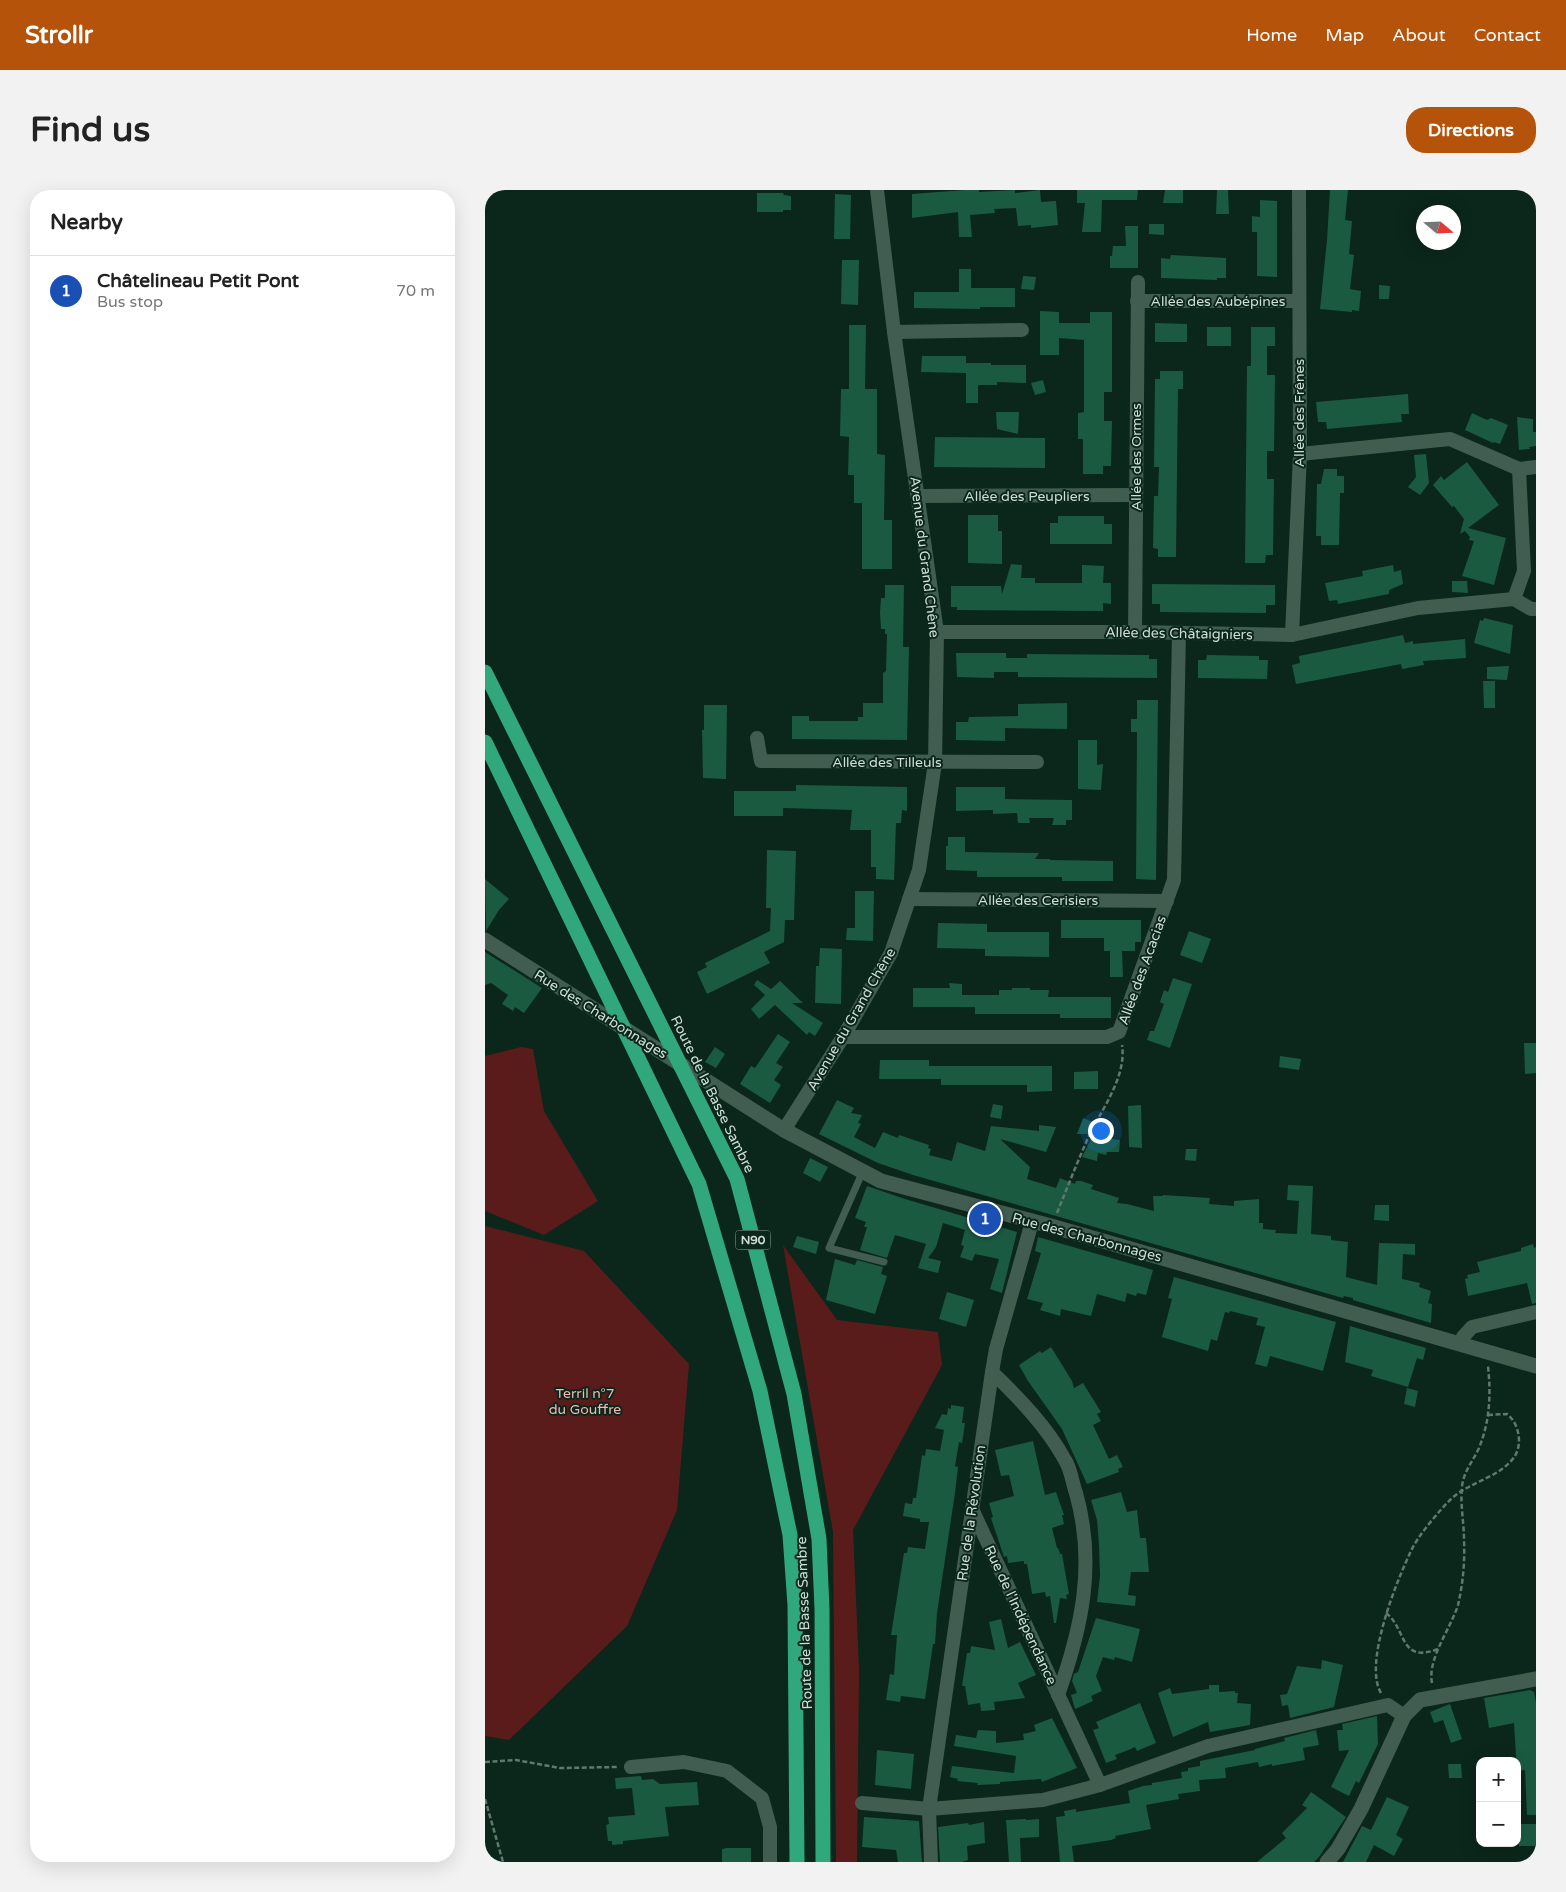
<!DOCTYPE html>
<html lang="en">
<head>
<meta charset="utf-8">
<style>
	:root { --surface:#fff; --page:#f2f2f2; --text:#222; --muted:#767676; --line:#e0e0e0; --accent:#b45309 }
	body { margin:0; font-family:"Varela Round",sans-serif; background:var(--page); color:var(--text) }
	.controls { position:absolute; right:15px; bottom:15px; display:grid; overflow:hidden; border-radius:10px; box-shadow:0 5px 20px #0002 }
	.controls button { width:45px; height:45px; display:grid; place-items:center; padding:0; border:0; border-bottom:1px solid var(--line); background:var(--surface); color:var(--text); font:25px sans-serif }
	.compass { position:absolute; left:931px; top:15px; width:45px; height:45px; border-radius:50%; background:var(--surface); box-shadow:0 5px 20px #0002; rotate:109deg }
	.you { position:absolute; left:615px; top:940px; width:18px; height:18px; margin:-12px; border:4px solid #fff; border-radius:50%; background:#1a73e8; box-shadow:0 0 0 8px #1a73e833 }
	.badge { display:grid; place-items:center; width:32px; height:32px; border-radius:50%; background:var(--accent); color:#fff; font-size:16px; font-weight:700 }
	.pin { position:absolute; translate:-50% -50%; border:2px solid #fff; box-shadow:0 1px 5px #0006 }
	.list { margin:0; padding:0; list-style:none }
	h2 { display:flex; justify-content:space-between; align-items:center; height:65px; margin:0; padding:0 20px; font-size:21px }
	h2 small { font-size:16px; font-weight:400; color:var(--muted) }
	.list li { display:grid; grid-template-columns:32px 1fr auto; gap:15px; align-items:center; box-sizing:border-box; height:70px; padding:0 20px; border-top:1px solid var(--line) }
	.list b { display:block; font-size:19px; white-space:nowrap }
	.list p { margin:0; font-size:16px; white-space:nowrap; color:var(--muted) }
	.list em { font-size:16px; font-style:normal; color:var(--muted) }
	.map { position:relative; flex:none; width:1051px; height:1672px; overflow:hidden; border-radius:20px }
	header { display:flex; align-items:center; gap:30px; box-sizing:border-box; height:70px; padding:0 25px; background:var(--accent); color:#fff }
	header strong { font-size:24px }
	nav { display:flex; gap:28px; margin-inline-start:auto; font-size:18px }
	.intro { display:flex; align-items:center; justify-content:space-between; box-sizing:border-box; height:120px; padding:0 30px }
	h1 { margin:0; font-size:35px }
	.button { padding:12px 22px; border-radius:20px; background:var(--accent); color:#fff; font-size:18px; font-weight:700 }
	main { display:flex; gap:30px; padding:0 30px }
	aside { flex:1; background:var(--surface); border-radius:20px; box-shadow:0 5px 20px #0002 }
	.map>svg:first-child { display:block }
	.green { fill:#5a1c1b }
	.building { fill:#1a5a41 }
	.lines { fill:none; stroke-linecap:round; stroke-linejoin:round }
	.path { stroke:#62786e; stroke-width:2.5; stroke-dasharray:5 2.5; stroke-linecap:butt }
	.lane { stroke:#415d50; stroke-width:7 }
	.street { stroke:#415d50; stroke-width:14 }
	.secondary { stroke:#415d50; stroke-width:15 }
	.highway { stroke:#31a77c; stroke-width:15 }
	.labels { text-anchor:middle; stroke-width:4; stroke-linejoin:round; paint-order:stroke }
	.shield { fill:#0b261b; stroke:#94a79e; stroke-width:1 }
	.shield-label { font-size:12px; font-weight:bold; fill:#cfded6 }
	.street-label { font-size:14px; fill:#cfded6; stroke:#0b261b }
	.park-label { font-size:14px; fill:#f6b6b1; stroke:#0b261b }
</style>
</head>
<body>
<header>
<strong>Strollr</strong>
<nav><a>Home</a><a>Map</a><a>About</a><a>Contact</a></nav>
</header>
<div class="intro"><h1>Find us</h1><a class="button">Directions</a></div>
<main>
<aside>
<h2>Nearby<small></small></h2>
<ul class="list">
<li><span class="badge" style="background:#1a4fb4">1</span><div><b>Châtelineau Petit Pont</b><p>Bus stop</p></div><em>70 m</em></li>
</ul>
</aside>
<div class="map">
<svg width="1051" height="1672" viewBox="0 0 1051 1672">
	<rect width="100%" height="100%" fill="#0b261b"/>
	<g class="green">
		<polygon points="36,857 48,859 59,921 113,1011 59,1045 0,1021 0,866"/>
		<polygon points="0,1036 99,1061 204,1174 192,1320 142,1436 24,1550 0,1546"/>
		<polygon points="298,1055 352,1130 453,1142 457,1175 368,1340 374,1479 372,1672 351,1672 348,1342"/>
	</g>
	<g class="building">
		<polygon points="480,0 494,0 494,2 530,0 530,3 555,0 556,12 571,11 573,35 546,38 546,35 533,36 531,18 509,19 510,23 485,25 487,47 474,47 473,22 427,28 427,4"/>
		<polygon points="592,0 653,0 652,10 617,10 616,42 597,42 600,13 592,13"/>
		<polygon points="680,0 698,0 698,13 678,13"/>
		<polygon points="732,0 743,0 744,24 731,24"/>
		<polygon points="845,0 863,0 860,30 867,31 864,64 869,65 865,99 876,101 874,121 867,120 867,122 835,119 842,50"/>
		<polygon points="272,3 298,3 299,5 306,6 306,20 298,20 298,22 272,22"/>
		<polygon points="350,4 366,5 365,49 349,49"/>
		<polygon points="775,10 792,11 792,87 772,86 772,42 767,42 767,26 775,27"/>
		<polygon points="664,34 679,34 679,45 664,44"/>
		<polygon points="640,36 653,36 653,78 625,78 625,66 627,66 628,56 641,56"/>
		<polygon points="686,65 741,68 741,88 732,88 732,90 676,88 676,68 685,69"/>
		<polygon points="357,70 374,70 373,115 356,114"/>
		<polygon points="474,79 486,79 486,98 530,98 530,117 495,117 495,119 429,118 429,102 474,102"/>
		<polygon points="538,86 551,87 549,100 536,99"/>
		<polygon points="894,95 905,96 904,109 894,109"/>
		<polygon points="555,121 574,122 574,133 605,133 605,122 627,122 627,202 619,202 619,231 627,231 626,276 618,276 618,284 598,284 598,249 593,249 593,223 599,222 599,150 574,148 574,165 555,165"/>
		<polygon points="670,133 702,134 702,152 670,152"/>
		<polygon points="364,135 381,135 380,199 392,199 392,264 400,265 399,330 407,330 407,379 377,379 377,313 369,313 369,285 363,285 364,247 355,246 356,199 364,199"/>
		<rect x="722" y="137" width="24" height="19"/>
		<polygon points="766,137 790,137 790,156 782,156 782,185 790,185 789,261 782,261 782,289 789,289 788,365 781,365 780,373 760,373 762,176 766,176"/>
		<polygon points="437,166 481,166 481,183 436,182"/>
		<polygon points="481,173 506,173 506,175 541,175 541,193 512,192 512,195 493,195 493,213 481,213"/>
		<polygon points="675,181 698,181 698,199 693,199 691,367 673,367 673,359 668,358 669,306 673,306 674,277 669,277 670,189 675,189"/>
		<polygon points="558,190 561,202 550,205 546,193"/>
		<polygon points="923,204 924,224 916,224 917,232 842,239 841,232 833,232 831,212"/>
		<polygon points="511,222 534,222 533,244 512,239"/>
		<polygon points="987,223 1002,230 1006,228 1023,235 1015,254 1009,252 1008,253 980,240"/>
		<polygon points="1032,227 1048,229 1048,242 1051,242 1051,256 1044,257 1045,259 1034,260"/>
		<polygon points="450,247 560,248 560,278 449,277"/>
		<polygon points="941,264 944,293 935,305 923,297 931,287 929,265"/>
		<polygon points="982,272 1014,315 983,338 1021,348 1009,395 977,386 989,351 984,350 985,347 980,341 975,344 979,329 969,316 967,317 948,295 956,286 959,290"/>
		<polygon points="839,279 852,279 852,286 859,286 859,303 855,303 854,355 836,355 836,346 831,346 832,294 836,294"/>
		<polygon points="483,325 513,325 513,341 517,341 517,374 483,373"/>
		<polygon points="573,326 619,326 619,334 627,334 627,354 565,354 565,333 573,333"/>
		<polygon points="526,374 537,375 536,388 550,388 550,393 597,393 597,375 619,376 618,393 626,393 626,414 618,413 618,421 472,420 472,417 466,417 466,396 516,396 517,404"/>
		<polygon points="908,375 909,382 916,380 918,394 904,400 904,404 853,414 852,410 844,411 840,393 878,386 877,381"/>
		<polygon points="967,391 982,391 983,403 967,402"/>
		<polygon points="667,394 790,395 790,415 781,415 781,423 675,422 675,414 667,414"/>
		<polygon points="400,395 419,395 418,457 424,457 422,550 307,549 307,526 324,526 324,531 373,531 373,527 378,527 378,513 398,513 398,483 401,481 402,444 400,444 400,439 396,439 395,423 396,408 400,408"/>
		<polygon points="999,428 1028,435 1025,464 989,453 995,430 998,431"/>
		<polygon points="918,445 920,453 928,451 928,454 980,449 981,468 938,471 939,475 917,479 916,474 811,494 807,475 815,473 814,466"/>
		<polygon points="471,463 521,463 521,468 542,468 542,464 664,465 664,469 672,469 672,488 533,487 533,482 509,482 509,488 472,487"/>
		<polygon points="722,465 774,466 774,470 783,470 782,489 713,488 713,470 721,470"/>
		<polygon points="1024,476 1022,490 1002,489 1002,477"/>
		<polygon points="998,491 1010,491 1010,518 999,518"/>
		<polygon points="652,510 673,510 671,690 651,689 652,542 646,542 646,529 652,529"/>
		<polygon points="582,513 582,539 520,538 520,551 471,550 471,532 483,532 484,527 533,526 533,514"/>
		<polygon points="219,515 242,515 241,589 218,588 217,540 219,540"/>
		<polygon points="593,550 612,550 612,575 618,574 616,600 593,599"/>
		<polygon points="311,595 422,597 422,621 417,620 416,633 411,633 409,690 391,689 391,677 386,677 386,640 365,640 367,620 298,618 298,626 249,626 249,601 311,601"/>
		<polygon points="471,597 520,597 520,609 587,610 587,630 581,630 581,635 567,635 569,628 544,628 545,633 533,633 532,623 508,624 508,620 471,621"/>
		<polygon points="463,647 480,647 480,662 554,663 550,669 565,669 565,670 628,671 628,691 577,691 577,687 492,687 492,681 461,680 461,656 463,656"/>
		<polygon points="282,660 311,661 309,730 300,730 299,752 279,762 285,773 222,804 212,782 222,777 220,773 285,741 286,718 281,718"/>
		<polygon points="0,689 24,709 14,720 1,741"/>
		<polygon points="370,701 389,701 388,751 361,750 362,738 370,738"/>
		<polygon points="576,730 656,730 656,752 650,752 650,761 637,761 638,787 625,787 625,761 619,761 619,748 576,748"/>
		<polygon points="453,733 502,734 502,742 564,742 564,767 500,766 500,759 452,758"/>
		<polygon points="704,741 726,749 717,773 695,765"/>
		<polygon points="335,758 357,759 356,814 330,813 331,776 334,776"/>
		<polygon points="0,762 57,798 39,823 30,817 28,821 17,814 23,805 6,793 0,795"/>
		<polygon points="688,788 707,794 685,858 662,850 665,841 669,841 679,814 675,812 679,800 683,802"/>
		<polygon points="272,790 286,799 295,791 318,813 307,813 338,833 330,846 324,842 322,845 290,815 274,829 266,819 280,805 269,795"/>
		<polygon points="464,793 477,794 477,805 514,805 514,800 527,800 527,798 545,798 545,800 564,800 563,807 626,807 626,828 575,828 575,824 490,824 490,817 428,817 428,798 465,798"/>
		<polygon points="293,844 305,852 291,873 298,877 289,890 296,895 285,913 255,894 266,876 270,878"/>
		<polygon points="1039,853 1051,853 1051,883 1040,884"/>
		<polygon points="230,857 240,864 231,878 220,872"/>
		<polygon points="795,866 816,869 814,880 794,877"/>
		<polygon points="395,870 444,870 444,876 567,876 567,901 542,902 542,895 456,895 456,889 394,889"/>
		<polygon points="613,881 613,899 589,899 589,882"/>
		<polygon points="352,910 369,918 366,923 377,925 373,933 376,934 369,947 390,958 398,942 413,948 414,945 444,955 443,958 446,959 444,965 467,971 472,952 500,961 506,936 554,941 554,935 571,937 561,962 515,949 545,977 542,989 571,998 575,988 590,994 591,991 596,991 608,995 606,999 634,1008 632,1013 642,1014 669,1021 668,1006 678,1006 678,1005 725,1008 724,1014 749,1016 749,1011 774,1009 774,1033 778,1033 778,1039 791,1040 790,1043 812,1044 814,1011 802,1010 803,995 828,996 826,1044 846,1046 846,1050 863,1052 861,1087 892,1095 894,1053 930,1054 930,1065 918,1064 917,1089 935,1093 934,1097 946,1101 943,1113 947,1114 946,1133 868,1110 868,1108 859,1106 858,1108 798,1091 428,985 393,973 334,944"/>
		<polygon points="508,914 518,916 516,929 505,927"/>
		<polygon points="656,915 657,958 644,957 643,916"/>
		<polygon points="598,928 610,933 605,944 592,944"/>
		<polygon points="607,947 635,950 634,962 622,962 621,965 613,963 612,971 597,967"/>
		<polygon points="701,959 712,959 711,971 700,970"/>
		<polygon points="325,968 343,977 335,992 318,983"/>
		<polygon points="382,996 420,1009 532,1042 517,1103 505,1099 514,1069 490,1064 487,1071 475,1067 479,1056 476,1055 480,1040 458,1033 451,1057 443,1068 456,1071 453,1083 433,1078 441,1054 410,1045 402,1068 375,1060 382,1037 379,1037 381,1032 370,1028"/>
		<polygon points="890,1015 904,1015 904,1031 889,1030"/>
		<polygon points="312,1046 334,1052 331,1064 308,1057"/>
		<polygon points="553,1047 668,1080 661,1105 652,1103 651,1106 642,1103 640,1112 612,1104 606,1126 576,1119 575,1126 555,1120 558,1113 542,1109 556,1063 550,1061"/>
		<polygon points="1048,1054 1049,1058 1051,1057 1051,1113 1047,1114 1042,1093 983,1106 980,1089 983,1088 982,1085 995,1082 992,1072 1036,1061 1036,1058"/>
		<polygon points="350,1069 370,1075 372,1070 398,1077 396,1084 402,1086 390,1124 341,1110"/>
		<polygon points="689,1087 851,1132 838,1181 785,1166 782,1177 770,1174 780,1137 771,1135 773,1128 745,1121 744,1123 740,1122 732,1151 726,1149 723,1161 677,1147 687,1109 683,1108"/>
		<polygon points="462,1102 489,1110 481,1137 454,1129"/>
		<polygon points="865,1136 941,1158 938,1170 932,1168 923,1197 886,1186 888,1180 860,1172"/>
		<polygon points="566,1157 587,1191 589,1198 598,1193 616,1222 612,1224 616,1231 608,1235 624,1269 632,1265 638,1277 633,1279 634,1282 602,1294 577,1239 543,1191 534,1175 555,1161 557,1163"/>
		<polygon points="922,1198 933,1201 930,1217 919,1214"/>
		<polygon points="466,1215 479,1217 477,1233 480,1233 477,1253 474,1252 470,1276 473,1277 470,1303 452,1423 450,1454 448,1454 440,1509 416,1506 415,1512 401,1510 405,1484 409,1485 412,1445 406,1445 419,1363 422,1363 423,1357 440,1359 444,1332 435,1332 435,1329 418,1326 420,1313 427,1314 428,1308 431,1308 437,1265 440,1266 441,1259 455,1261 459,1240 450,1238 457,1224 462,1225 463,1218 466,1219"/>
		<polygon points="548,1251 560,1305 571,1302 579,1325 577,1325 579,1334 567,1338 572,1358 573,1358 575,1364 577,1364 584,1404 581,1405 582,1409 575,1408 571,1433 569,1433 565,1406 561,1407 560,1402 547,1404 542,1374 539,1374 539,1371 523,1373 522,1366 519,1367 506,1328 508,1327 504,1313 529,1306 524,1285 516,1286 510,1260"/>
		<polygon points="636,1302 642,1322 652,1320 655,1348 661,1348 664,1382 646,1382 643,1405 651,1406 650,1416 612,1412 615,1386 614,1355 612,1330 606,1310"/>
		<polygon points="611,1428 655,1439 647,1472 630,1467 629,1470 618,1467 611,1486 617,1501 606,1506 608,1511 590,1519 586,1505 592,1503 587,1491 589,1484 593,1482"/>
		<polygon points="516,1429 523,1458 535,1452 551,1485 533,1493 540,1508 509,1512 510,1520 496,1521 495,1513 483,1515 480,1496 477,1496 482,1463 485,1463 486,1456 510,1460 504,1432"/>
		<polygon points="837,1470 858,1475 849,1517 805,1528 803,1515 797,1516 795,1505 802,1504 812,1476 836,1479"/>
		<polygon points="724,1495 734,1495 734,1502 750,1501 750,1503 753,1503 752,1513 766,1514 765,1535 725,1542 723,1532 688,1547 673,1503 685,1498 687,1504 724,1499"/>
		<polygon points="1045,1500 1049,1502 1051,1513 1051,1625 1042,1625 1040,1580 1032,1581 1029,1533 1004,1538 999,1508"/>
		<polygon points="655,1513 671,1553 652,1561 650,1557 641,1561 630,1565 632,1569 621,1573 608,1540 614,1538 611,1532"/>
		<polygon points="965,1514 977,1549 966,1553 958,1530 949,1533 945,1522"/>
		<polygon points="892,1526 893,1554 874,1593 871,1591 864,1606 846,1597 864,1560 854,1561 852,1540 858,1540 857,1534"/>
		<polygon points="567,1528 592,1578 557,1592 556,1589 515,1592 515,1594 492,1595 493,1593 472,1591 473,1589 465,1587 467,1576 529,1583 531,1566 469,1556 471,1545 491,1548 493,1540 511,1541 511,1553 539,1550 538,1544 551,1541 549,1535"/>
		<polygon points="831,1540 834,1555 818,1558 820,1570 787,1576 787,1574 774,1577 773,1572 740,1578 741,1588 714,1590 715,1601 693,1604 694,1609 661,1615 666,1639 630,1646 631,1648 626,1650 587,1656 589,1672 575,1672 571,1627 580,1626 579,1621 591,1619 591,1622 645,1613 643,1601 658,1596 667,1595 667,1593 697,1588 696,1582 703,1581 703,1578 715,1576 715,1571 770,1560 770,1559 800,1551 799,1548"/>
		<polygon points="392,1560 429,1564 426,1599 390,1595"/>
		<polygon points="963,1574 976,1574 977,1588 964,1588"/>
		<polygon points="156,1586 157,1590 168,1589 175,1594 212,1592 214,1615 180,1617 184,1646 138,1651 138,1654 127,1655 127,1651 123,1651 121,1635 124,1634 123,1627 150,1625 147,1598 131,1599 130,1588"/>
		<polygon points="826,1602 861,1627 834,1667 829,1672 772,1672 801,1648 797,1643 822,1618 817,1615"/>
		<polygon points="902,1607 924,1617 911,1645 918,1649 909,1666 889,1655 881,1672 858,1672 877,1636 886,1640"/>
		<polygon points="379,1627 434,1631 437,1672 413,1672 411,1660 377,1657"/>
		<polygon points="541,1629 541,1630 554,1629 554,1647 535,1648 536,1672 524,1672 521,1630"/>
		<polygon points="499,1632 500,1653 482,1656 483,1670 477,1672 455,1672 453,1637 483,1633 484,1635"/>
		<rect x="1034" y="1634" width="17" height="22"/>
		<polygon points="242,1658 266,1658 266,1672 237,1672 237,1659"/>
	</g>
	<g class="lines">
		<g class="path">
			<path d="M572 1023C582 998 592 973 603 948 616 920 642 887 637 855"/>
			<path d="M901 1423C922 1439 914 1474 953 1459"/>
			<path d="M947 1493C942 1469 966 1438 973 1415 978 1394 980 1371 979 1350 979 1332 975 1314 977 1296 979 1281 988 1271 994 1258 1005 1231 1006 1205 1003 1176"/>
			<path d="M896 1503C878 1474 912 1390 926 1361 932 1347 954 1321 965 1310 982 1293 1010 1289 1026 1271 1039 1258 1035 1234 1022 1224L1003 1225"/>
			<polyline points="0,1572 31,1570 75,1578 133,1577"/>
			<polyline points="0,1609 18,1672"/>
		</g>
		<polyline class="lane" points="378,981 344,1058 399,1072"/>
		<g class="street">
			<polyline points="652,111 813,111"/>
			<polyline points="409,142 537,140"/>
			<polyline points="815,264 965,249 1034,279 1051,277"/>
			<polyline points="433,306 651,305"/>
			<polyline points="1029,409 1039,381 1034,279"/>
			<polyline points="452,442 650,442 807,445 933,418 1029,409 1046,419 1051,419"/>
			<polyline points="650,442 653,92"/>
			<polyline points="807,445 815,264 814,0"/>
			<polyline points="272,548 276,571 552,572"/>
			<polyline points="424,709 682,711"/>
			<polyline points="358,847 622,847 634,842 689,690 694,443"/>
			<polyline points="299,940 358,847 406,763 434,680 450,573 452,442 409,142 392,0"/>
			<polyline points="976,1153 978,1147 987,1137 1051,1122"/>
			<path d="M507 1182C534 1208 562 1237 580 1270 586 1279 587 1292 591 1303 611 1374 597 1437 573 1505"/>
			<polyline points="487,1319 615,1595"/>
			<polyline points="146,1577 199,1572 242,1581 277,1608 285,1637 285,1672"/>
			<polyline points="377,1613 444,1619 558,1610 615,1595 723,1556 903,1515 919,1526"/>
			<polyline points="446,1672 444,1619 507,1182 511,1159 547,1032"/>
		</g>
		<g class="secondary">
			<polyline points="0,750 299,940 396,991 566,1036 1051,1176"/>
			<polyline points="842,1672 853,1659 876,1619 919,1526 935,1510 1051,1489"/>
		</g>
		<g class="highway">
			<polyline points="0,482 252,989 309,1204 334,1349 337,1419 338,1672"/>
			<polyline points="0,552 214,994 275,1201 305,1345 310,1415 312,1672"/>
		</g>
	</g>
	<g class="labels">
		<rect class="shield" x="250.5" y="1040.5" width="35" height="19" rx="4"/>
		<g class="shield-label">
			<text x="268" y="1054">N90</text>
		</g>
		<g class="street-label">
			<text x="733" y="116">Allée des Aubépines</text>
			<text transform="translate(814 223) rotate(-90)" y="5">Allée des Frênes</text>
			<text transform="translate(651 267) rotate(-90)" y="5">Allée des Ormes</text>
			<text x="542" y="311">Allée des Peupliers</text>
			<text transform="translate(440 367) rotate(83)" y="5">Avenue du Grand Chêne</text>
			<text transform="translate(694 443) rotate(1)" y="5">Allée des Châtaigniers</text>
			<text x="402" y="577">Allée des Tilleuls</text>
			<text x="553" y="715">Allée des Cerisiers</text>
			<text transform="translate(657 780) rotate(-70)" y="5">Allée des Acacias</text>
			<text transform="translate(116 824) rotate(32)" y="5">Rue des Charbonnages</text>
			<text transform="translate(366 829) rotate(-60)" y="5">Avenue du Grand Chêne</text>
			<text transform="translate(228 904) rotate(64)" y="5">Route de la Basse Sambre</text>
			<text transform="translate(602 1047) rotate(15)" y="5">Rue des Charbonnages</text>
			<text transform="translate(486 1323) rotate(-82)" y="5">Rue de la Révolution</text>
			<text transform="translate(536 1425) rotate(65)" y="5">Rue de l'Indépendance</text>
			<text transform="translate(319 1433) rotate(-92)" y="5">Route de la Basse Sambre</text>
		</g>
		<g class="park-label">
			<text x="100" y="1208">Terril n°7<tspan x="100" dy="16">du Gouffre</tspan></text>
		</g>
	</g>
</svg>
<div class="controls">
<button>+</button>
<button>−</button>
</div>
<svg class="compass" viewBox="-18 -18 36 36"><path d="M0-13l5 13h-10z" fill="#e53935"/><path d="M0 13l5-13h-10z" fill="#767676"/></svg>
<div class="you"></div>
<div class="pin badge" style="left:500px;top:1029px;background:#1a4fb4">1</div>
</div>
</main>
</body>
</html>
